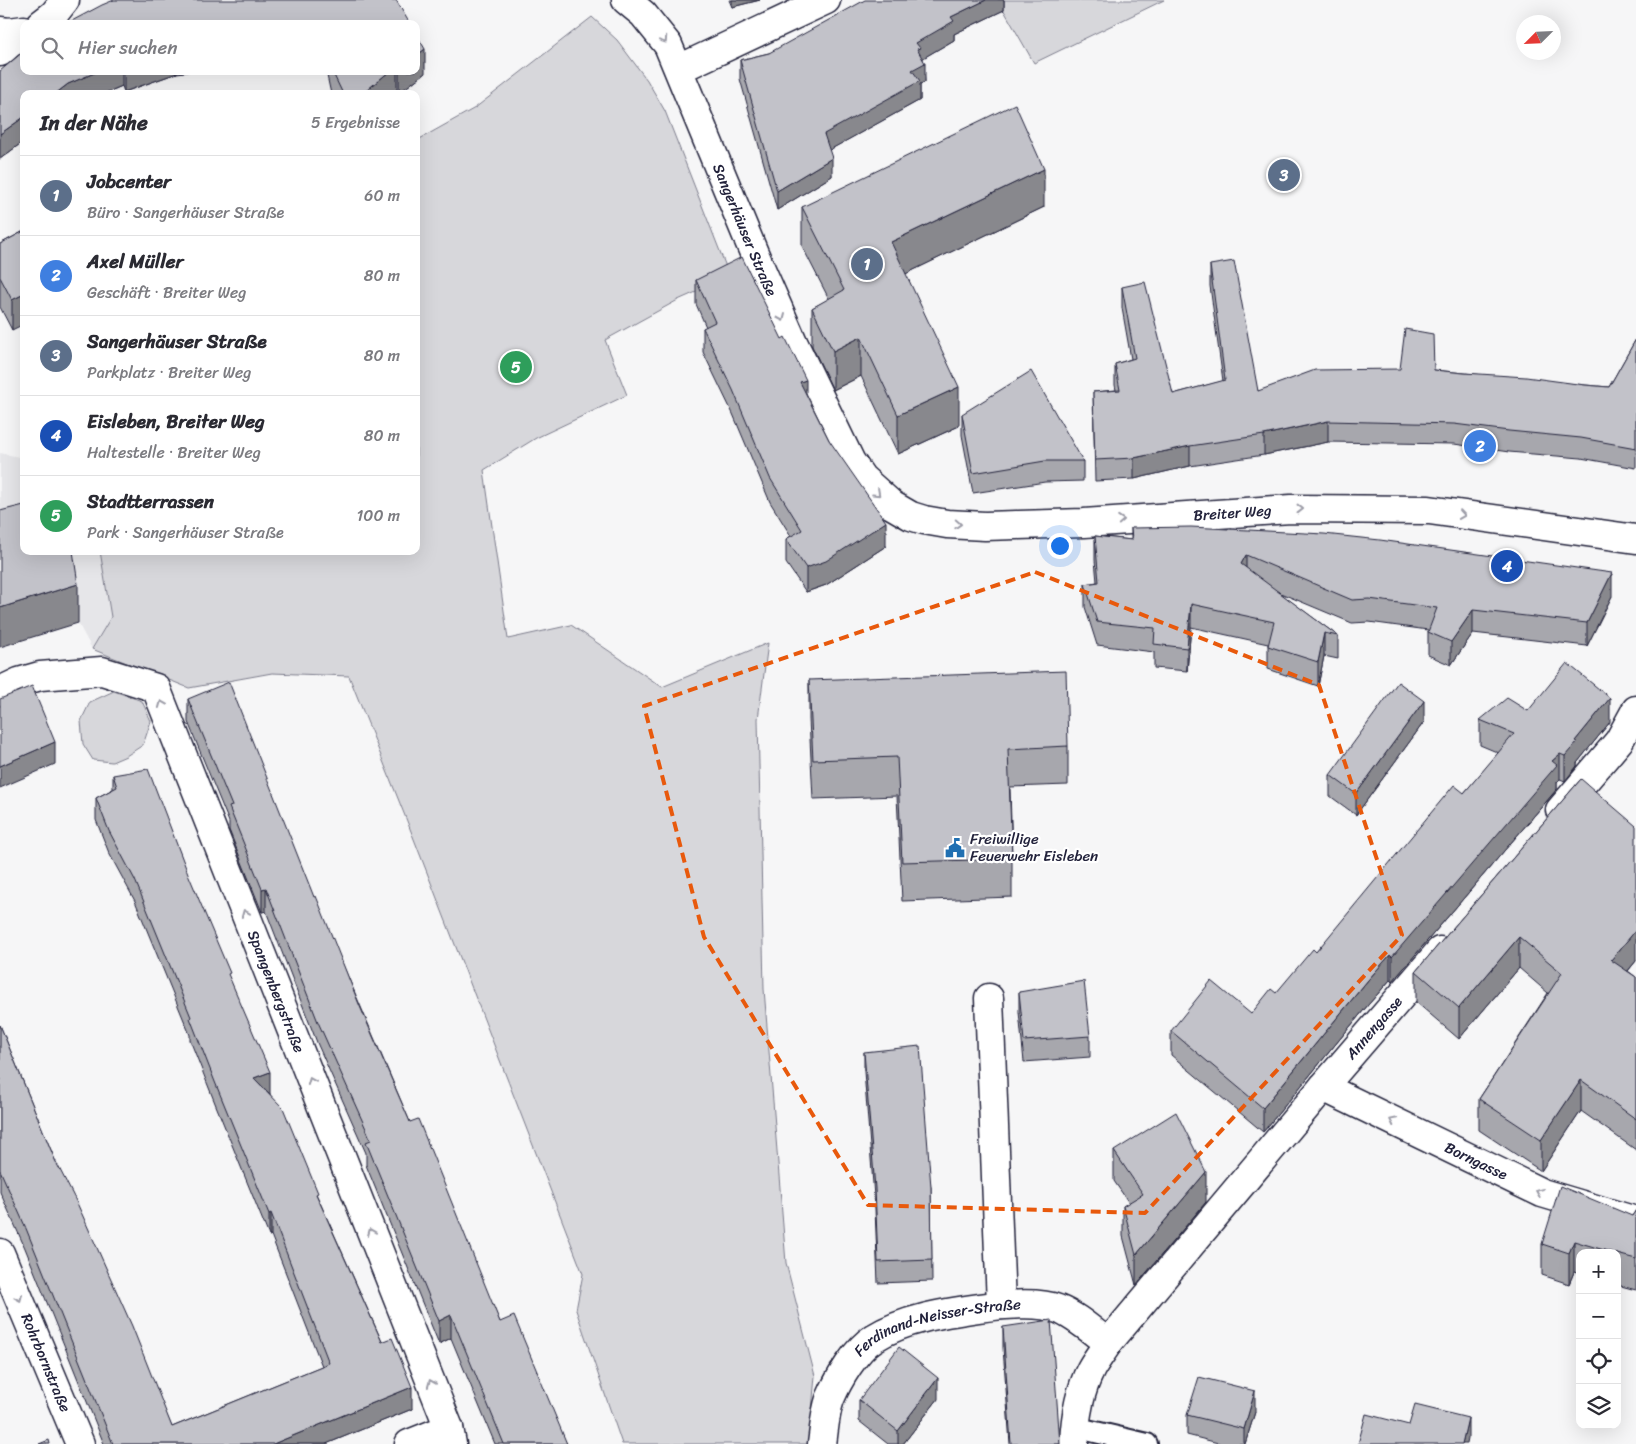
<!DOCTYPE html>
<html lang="de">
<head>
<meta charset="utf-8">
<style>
	:root { --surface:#fff; --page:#f2f2f3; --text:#2b2b33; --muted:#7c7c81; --line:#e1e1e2; --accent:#db2777 }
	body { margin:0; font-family:Sriracha,sans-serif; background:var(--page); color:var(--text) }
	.controls { position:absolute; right:15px; bottom:15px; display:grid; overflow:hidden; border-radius:10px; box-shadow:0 5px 20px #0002 }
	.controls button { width:45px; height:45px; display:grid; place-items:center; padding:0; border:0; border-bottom:1px solid var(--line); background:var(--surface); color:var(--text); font:25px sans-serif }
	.compass { position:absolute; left:1516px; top:15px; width:45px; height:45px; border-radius:50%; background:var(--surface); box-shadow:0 5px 20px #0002; rotate:246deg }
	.you { position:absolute; left:1059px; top:545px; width:18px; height:18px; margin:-12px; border:4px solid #fff; border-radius:50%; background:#1a73e8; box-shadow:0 0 0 8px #1a73e833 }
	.badge { display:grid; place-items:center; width:32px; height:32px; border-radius:50%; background:var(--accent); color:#fff; font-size:16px; font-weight:700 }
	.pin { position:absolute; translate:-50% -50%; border:2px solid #fff; box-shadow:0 1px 5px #0006 }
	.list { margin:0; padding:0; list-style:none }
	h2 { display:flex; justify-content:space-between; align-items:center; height:65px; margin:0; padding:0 20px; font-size:21px }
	h2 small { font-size:16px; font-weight:400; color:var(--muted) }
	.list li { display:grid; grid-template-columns:32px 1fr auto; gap:15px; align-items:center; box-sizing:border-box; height:80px; padding:0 20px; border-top:1px solid var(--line) }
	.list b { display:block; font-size:19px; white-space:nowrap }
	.list p { margin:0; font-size:16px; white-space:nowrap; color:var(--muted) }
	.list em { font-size:16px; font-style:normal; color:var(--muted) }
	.icon { flex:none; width:28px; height:28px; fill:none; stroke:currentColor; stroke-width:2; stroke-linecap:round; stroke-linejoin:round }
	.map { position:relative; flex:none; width:1636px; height:1444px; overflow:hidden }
	.search { position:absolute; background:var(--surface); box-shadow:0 5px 20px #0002; left:20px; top:20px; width:400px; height:55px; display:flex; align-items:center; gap:12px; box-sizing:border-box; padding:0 18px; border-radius:10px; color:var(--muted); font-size:19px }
	.panel { position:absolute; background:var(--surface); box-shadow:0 5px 20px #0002; left:20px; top:90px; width:400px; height:465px; border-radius:10px }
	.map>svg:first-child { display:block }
	.built { fill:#e6e6e9 }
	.green { fill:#d7d7db; stroke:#7c7c8b }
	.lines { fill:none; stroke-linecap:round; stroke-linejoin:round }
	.service-casing { stroke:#22223b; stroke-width:24 }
	.minor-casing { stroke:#22223b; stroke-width:31 }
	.secondary-casing { stroke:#22223b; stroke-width:31 }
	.service { stroke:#fff; stroke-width:20 }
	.minor { stroke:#fff; stroke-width:28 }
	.secondary { stroke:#fff; stroke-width:28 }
	.wall { fill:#a7a7ad; stroke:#22223b }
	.shaded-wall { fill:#88888d; stroke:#22223b }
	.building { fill:#c2c2c9; stroke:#22223b }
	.oneway { stroke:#9c9ca7 }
	.marked { fill:none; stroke:#e8590c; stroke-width:4; stroke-dasharray:10 6; stroke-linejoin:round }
	.labels { text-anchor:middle; stroke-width:4.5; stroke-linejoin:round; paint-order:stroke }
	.street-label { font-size:15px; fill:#22223b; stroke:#fff }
	.poi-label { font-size:15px; fill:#22223b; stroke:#fff; text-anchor:start }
</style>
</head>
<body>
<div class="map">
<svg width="1636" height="1444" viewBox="0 0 1636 1444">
	<rect width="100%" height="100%" fill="#f6f6f7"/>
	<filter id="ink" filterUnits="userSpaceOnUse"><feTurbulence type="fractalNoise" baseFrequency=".02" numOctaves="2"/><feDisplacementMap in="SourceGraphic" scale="10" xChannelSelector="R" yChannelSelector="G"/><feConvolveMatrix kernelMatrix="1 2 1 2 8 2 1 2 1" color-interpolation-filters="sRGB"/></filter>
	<g filter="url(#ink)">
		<polygon class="built" points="0,453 24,458 24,551 100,551 111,617 92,649 78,623 0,647"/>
		<g class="green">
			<polygon points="998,0 1164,0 1034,63"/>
			<polygon points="592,17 617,40 647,80 665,111 730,277 678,300 605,340 627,395 536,438 484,470 508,639 571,625 662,687 768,643 758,719 764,989 786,1263 815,1376 809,1444 622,1444 576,1310 583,1274 407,821 349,676 272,673 189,688 92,649 111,617 100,551 416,551 416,141 475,108"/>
			<polygon points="114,691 142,701 151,721 143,745 126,756 112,762 93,760 83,744 81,721 90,702"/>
		</g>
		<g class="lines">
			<defs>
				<polyline id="service" points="1074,1427 1147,1444"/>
				<g id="minor">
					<polyline points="0,52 24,31"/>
					<polyline points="679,69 826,0"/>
					<path id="s1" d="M0 691 19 682 40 676 102 671 156 688 449 1428 452 1444"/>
					<polyline points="1560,810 1619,741 1636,710"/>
					<polyline points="989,998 1001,1305"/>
					<path id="s2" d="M1323 1087 1542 1193 1636 1221"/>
					<path id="s3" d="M0 1253 80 1444"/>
					<polyline points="409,1444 449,1428"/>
					<path id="s4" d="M822 1444C824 1430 825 1413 830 1399 838 1380 856 1349 874 1338 904 1319 944 1313 979 1308 1000 1305 1039 1301 1058 1309 1076 1316 1092 1331 1108 1343"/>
					<path id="s5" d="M1074 1444C1075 1418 1079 1392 1091 1369 1096 1360 1103 1351 1108 1343L1323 1087 1440 951"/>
				</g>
				<g id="secondary">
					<path id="s6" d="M626 0 643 14 668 45 754 253 793 342 851 462 862 478 892 505 911 516 924 520 947 524 985 526 1084 523 1291 509 1429 510 1636 539"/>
					<polyline points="41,24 54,14 65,0"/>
					<polyline points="0,31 9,32 24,30"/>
				</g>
			</defs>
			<use href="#service" class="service-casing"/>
			<use href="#minor" class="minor-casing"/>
			<use href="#secondary" class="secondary-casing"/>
			<use href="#service" class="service"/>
			<use href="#minor" class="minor"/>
			<use href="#secondary" class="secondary"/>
		</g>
		<g class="wall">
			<polygon points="729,0 760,0 732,7"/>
			<polygon points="1004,0 1004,10 954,34 954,40 923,58 925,82 920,84 920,100 829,150 832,176 777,210 740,79 740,60 769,53"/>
			<polygon points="0,71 193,71 177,73 124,92 122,86 103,94 24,94 24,141 0,159"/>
			<polygon points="326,71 416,71 425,73 399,93 397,90 392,94 331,94"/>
			<polygon points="802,207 1044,207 905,274 959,426 898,454 861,376 833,390 812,346 812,308 829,299 802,246"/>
			<polygon points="24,231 12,330 0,307 0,244"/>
			<polygon points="1210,265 1258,391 1434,370 1585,385 1609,387 1636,339 1636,468 1581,458 1509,452 1454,444 1328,442 1264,455 1190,466 1134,479 1095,481 1093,392 1116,390 1115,385 1115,364 1131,359 1122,308 1122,287 1173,394 1223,381 1210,286"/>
			<polygon points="696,280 806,393 829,440 886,546 826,585 806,592 786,563 786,539 791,536 770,502 733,414 703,352 703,328 706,327 696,304"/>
			<polygon points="962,414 1083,461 1083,481 1045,482 973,493 962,435"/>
			<polygon points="1131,528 1612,596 1587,646 1473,633 1451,665 1428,655 1428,630 1369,622 1352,623 1278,592 1338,636 1338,659 1324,656 1318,686 1268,669 1268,644 1191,627 1187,671 1154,668 1154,652 1097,645 1085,607 1085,584 1097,582 1095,560 1095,536 1131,540"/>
			<polygon points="809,680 1068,746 1068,785 1010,787 1012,859 1012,897 902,901 897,796 813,799 809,719"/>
			<polygon points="188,699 314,897 410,1122 500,1322 567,1444 495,1444 451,1338 439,1344 366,1165 366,1153 318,1045 266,911 262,912 229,830 229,822 188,722"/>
			<polygon points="1528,711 1610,722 1577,763 1577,766 1565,781 1560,779 1557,782 1557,789 1392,982 1390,980 1368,1005 1263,1132 1171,1055 1171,1031 1251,1014 1276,993 1316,952 1464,793 1499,753 1480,745 1480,720"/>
			<polygon points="1424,722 1356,815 1330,796 1330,775"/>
			<polygon points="113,775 230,980 270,1094 318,1198 412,1409 326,1444 104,1444 25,1248 0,1192 0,1025 55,1160 172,1427 322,1366 271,1235 269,1236 215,1103 190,1040 190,1035 135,901 109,853 96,820 96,798 113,789"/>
			<polygon points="1581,779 1636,961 1628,971 1636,977 1636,1150 1581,1111 1541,1171 1479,1130 1479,1099 1548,993 1519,968 1459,1039 1416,1002 1416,971"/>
			<polygon points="1019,992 1090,1036 1090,1057 1024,1062 1019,1012"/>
			<polygon points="864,1052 931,1187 932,1281 878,1283 875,1209 864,1072"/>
			<polygon points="1114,1151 1206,1202 1136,1285 1123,1236 1123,1206 1129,1203 1114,1181"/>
			<polygon points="1636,1210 1636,1290 1617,1285 1617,1253 1580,1253 1580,1274 1574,1272 1569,1284 1542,1275 1542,1244 1632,1216"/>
			<polygon points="1003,1327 1060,1444 1010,1444 1003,1348"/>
			<polygon points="938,1399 903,1444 888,1444 859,1421 859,1400"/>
			<polygon points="1255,1412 1245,1444 1222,1444 1187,1435 1187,1415"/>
		</g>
		<g class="shaded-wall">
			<polygon points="732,0 760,0 732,7"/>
			<polygon points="986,0 1004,0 1004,10 954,34 954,40 920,60 925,63 925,82 920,84 920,100 824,153 824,134 912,70 916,43 951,17"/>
			<polygon points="425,49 425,73 399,93 399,71 416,71 416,56"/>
			<polygon points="99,71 122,71 122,86 103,94 55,94 68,84"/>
			<polygon points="124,71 177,71 177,73 124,92"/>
			<polygon points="390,71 397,71 397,90 392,94 362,94"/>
			<polygon points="24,117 24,141 0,159 0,134"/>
			<polygon points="832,158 832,176 777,210 777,191"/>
			<polygon points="1044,169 1044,207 891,281 891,242"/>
			<polygon points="24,294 24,324 12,330 12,300"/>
			<polygon points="861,337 861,376 833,390 833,351"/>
			<polygon points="806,380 806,404 800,382"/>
			<polygon points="959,387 959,426 898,454 898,415"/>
			<polygon points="1328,421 1328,442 1264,455 1264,435"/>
			<polygon points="1190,446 1190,466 1134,479 1134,458"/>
			<polygon points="886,522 886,546 826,585 806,592 806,568"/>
			<polygon points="1246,555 1246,578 1241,564"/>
			<polygon points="1612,573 1612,596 1587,646 1587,623"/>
			<polygon points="78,584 78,623 0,647 0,608"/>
			<polygon points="1191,604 1191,627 1187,671 1187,648"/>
			<polygon points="1473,610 1473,633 1451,665 1451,642"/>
			<polygon points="1324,633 1324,656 1318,686 1318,662"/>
			<polygon points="1610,698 1610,722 1577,763 1577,766 1565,781 1565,756 1575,741"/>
			<polygon points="1424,701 1424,722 1356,815 1356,794"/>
			<polygon points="55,742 55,764 0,788 0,766"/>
			<polygon points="1560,754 1560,779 1557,782 1557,789 1392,982 1392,957 1552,761"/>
			<polygon points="266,888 266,911 262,912 262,889"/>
			<polygon points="1636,930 1636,961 1611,991 1611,960"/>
			<polygon points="1519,937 1519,968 1459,1039 1459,1008"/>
			<polygon points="1390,955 1390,980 1368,1005 1263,1132 1263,1108 1368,980"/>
			<polygon points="270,1072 270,1094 254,1078"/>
			<polygon points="1581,1080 1581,1111 1541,1171 1541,1140"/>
			<polygon points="1206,1172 1206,1202 1136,1285 1136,1255"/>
			<polygon points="271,1213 271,1235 269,1236 269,1214"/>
			<polygon points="1574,1241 1574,1272 1569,1284 1569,1253"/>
			<polygon points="451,1315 451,1338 439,1344 439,1321"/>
			<polygon points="938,1378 938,1399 903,1444 898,1444 898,1431"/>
			<polygon points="412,1387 412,1409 326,1444 273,1444"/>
			<polygon points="1255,1391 1255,1412 1245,1444 1244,1444 1244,1429"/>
			<polygon points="1468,1418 1468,1439 1467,1444 1462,1444"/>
		</g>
		<g class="building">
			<polygon points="114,0 396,0 410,24 66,24 102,5"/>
			<polygon points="865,0 986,0 951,17 954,21 916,43 920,48 917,49 925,63 912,70 920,81 824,134 832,158 777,191 740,60 769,53"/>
			<polygon points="416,34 425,49 416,56"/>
			<polygon points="24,51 24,71 99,71 68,84 55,94 24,94 24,117 0,134 0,71"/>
			<polygon points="332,71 390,71 362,94 343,94"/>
			<polygon points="1015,104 1044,169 891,242 959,387 898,415 861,337 833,351 812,308 844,290 802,207"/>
			<polygon points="24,231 24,294 12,300 0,277 0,244"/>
			<polygon points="742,257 782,339 785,337 806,380 800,382 829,440 886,522 826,561 806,568 786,539 802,530 770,478 733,390 703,328 715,322 696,280"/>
			<polygon points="1234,261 1258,391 1315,370 1400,369 1405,329 1433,334 1434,370 1464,373 1526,377 1585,385 1609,387 1636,339 1636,448 1581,438 1509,431 1454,424 1328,421 1264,435 1190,446 1134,458 1095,460 1093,392 1120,390 1115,364 1135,358 1122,287 1145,282 1173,394 1225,380 1210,265"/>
			<polygon points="1031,371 1083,461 1045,461 973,473 962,414"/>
			<polygon points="24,505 24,551 73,551 78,584 0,608 0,511"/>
			<polygon points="1191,527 1324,534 1380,540 1612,573 1587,623 1473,610 1451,642 1428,632 1437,608 1369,599 1352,600 1246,555 1241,564 1338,636 1324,633 1318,662 1268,646 1274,622 1191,604 1187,648 1154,644 1155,628 1097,622 1085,584 1099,582 1095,536 1132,540 1131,528"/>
			<polygon points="1567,663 1610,698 1575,741 1577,742 1565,756 1560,754 1552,761 1557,765 1392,957 1390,955 1368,980 1263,1108 1171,1031 1211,981 1251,1014 1271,989 1276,993 1313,949 1316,952 1454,785 1464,793 1514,734 1480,720 1507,698 1528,711"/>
			<polygon points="1066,671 1068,746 1008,749 1012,859 902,862 897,757 813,760 809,680"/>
			<polygon points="229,682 314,897 316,896 359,1004 410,1122 418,1119 500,1322 514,1316 567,1444 504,1444 451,1315 439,1321 366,1142 371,1140 318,1022 266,888 262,889 229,807 232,806 188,699"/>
			<polygon points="1398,682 1424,701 1356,794 1330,775"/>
			<polygon points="32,686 55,742 0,766 0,699"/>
			<polygon points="148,769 189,876 230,973 228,974 270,1072 254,1078 283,1108 318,1193 316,1194 382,1342 392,1338 412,1387 273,1444 113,1444 25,1226 0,1170 0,1025 55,1160 77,1203 132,1326 172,1427 329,1363 271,1213 269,1214 215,1082 190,1018 191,1017 135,880 109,831 96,798 117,787 113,775"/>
			<polygon points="1581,779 1636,826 1636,930 1611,960 1636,977 1636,1119 1581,1080 1541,1140 1479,1099 1562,973 1519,937 1459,1008 1416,971"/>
			<polygon points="1084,981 1090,1036 1024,1041 1019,992"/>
			<polygon points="920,1046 931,1187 932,1260 878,1262 875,1188 864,1052"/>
			<polygon points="1176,1112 1206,1172 1136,1255 1123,1206 1143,1194 1114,1151"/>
			<polygon points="1560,1186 1632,1216 1636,1210 1636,1259 1617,1254 1617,1253 1614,1253 1574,1241 1569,1253 1542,1244"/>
			<polygon points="1051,1320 1060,1444 1011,1444 1003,1327"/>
			<polygon points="899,1347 938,1378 898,1431 859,1400"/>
			<polygon points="1199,1377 1255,1391 1244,1429 1187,1415"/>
			<polygon points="1415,1405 1468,1418 1462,1444 1358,1444 1366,1414 1409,1425"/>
			<polygon points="49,1440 50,1444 39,1444"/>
		</g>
		<defs><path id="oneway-chevron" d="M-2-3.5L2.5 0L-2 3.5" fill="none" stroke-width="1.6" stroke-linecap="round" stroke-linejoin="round" transform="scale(1.25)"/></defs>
		<g class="oneway">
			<use href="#oneway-chevron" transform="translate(664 40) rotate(56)"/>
			<use href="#oneway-chevron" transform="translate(782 318) rotate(66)"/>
			<use href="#oneway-chevron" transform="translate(877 493) rotate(43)"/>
			<use href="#oneway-chevron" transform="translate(1300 509)"/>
			<use href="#oneway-chevron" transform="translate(1462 515) rotate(8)"/>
			<use href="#oneway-chevron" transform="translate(1121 520) rotate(-4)"/>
			<use href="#oneway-chevron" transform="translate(958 524) rotate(3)"/>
			<use href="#oneway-chevron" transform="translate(162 704) rotate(-112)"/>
			<use href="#oneway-chevron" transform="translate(245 913) rotate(-112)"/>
			<use href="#oneway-chevron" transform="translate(311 1081) rotate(-112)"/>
			<use href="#oneway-chevron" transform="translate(1393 1121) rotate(-154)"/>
			<use href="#oneway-chevron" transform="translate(1539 1192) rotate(-157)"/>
			<use href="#oneway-chevron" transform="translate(371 1232) rotate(-112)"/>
			<use href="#oneway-chevron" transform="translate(19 1298) rotate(67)"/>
			<use href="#oneway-chevron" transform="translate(431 1383) rotate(-112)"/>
		</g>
	</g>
	<path class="marked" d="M1035 572 1319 685 1402 935 1145 1213 868 1205 704 937 644 706Z"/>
	<defs>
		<symbol id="civic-bare" viewBox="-9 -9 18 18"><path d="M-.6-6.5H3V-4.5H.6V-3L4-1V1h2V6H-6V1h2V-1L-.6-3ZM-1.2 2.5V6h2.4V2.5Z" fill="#1f6fb2" stroke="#fff" stroke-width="2.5" paint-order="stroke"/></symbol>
	</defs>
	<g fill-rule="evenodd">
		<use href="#civic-bare" x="941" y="834" width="28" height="28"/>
	</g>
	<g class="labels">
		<g class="street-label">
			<text dy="5" stroke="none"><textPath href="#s6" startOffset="262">Sangerhäuser Straße</textPath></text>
			<text dy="5" stroke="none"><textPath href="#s6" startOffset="922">Breiter Weg</textPath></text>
			<text dy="5" stroke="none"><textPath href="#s1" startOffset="488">Spangenbergstraße</textPath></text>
			<text dy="5" stroke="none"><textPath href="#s5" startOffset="521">Annengasse</textPath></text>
			<text dy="5" stroke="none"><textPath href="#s2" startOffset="170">Borngasse</textPath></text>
			<text dy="5" stroke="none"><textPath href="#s4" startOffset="186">Ferdinand-Neisser-Straße</textPath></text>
			<text dy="5" stroke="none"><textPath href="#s3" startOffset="119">Rohrbornstraße</textPath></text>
		</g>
		<g class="poi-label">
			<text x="970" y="844">Freiwillige<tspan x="970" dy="17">Feuerwehr Eisleben</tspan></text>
		</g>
	</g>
</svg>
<div class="controls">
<button>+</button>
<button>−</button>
<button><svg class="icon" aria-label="locate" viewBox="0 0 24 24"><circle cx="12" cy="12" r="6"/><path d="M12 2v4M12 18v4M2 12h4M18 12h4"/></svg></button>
<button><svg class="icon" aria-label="layers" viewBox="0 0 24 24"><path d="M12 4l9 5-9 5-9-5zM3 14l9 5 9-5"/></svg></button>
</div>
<svg class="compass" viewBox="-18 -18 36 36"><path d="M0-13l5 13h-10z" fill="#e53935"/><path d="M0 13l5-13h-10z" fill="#7c7c81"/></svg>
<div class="you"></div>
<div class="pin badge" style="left:867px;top:264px;background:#5c6f8a">1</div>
<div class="pin badge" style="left:1480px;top:446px;background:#3f7fe0">2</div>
<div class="pin badge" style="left:1284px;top:175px;background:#5c6f8a">3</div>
<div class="pin badge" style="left:1507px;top:566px;background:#1a4fb4">4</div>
<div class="pin badge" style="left:516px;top:367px;background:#2e9e5b">5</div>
<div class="search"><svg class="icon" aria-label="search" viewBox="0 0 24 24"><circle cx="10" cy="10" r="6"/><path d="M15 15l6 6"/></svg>Hier suchen</div>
<section class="panel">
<h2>In der Nähe<small>5 Ergebnisse</small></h2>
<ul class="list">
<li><span class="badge" style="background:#5c6f8a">1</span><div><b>Jobcenter</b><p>Büro · Sangerhäuser Straße</p></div><em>60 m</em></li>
<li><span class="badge" style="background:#3f7fe0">2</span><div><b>Axel Müller</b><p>Geschäft · Breiter Weg</p></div><em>80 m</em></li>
<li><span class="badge" style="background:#5c6f8a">3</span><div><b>Sangerhäuser Straße</b><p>Parkplatz · Breiter Weg</p></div><em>80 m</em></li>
<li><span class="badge" style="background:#1a4fb4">4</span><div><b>Eisleben, Breiter Weg</b><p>Haltestelle · Breiter Weg</p></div><em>80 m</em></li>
<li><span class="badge" style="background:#2e9e5b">5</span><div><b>Stadtterrassen</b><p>Park · Sangerhäuser Straße</p></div><em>100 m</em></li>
</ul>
</section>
</div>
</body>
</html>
